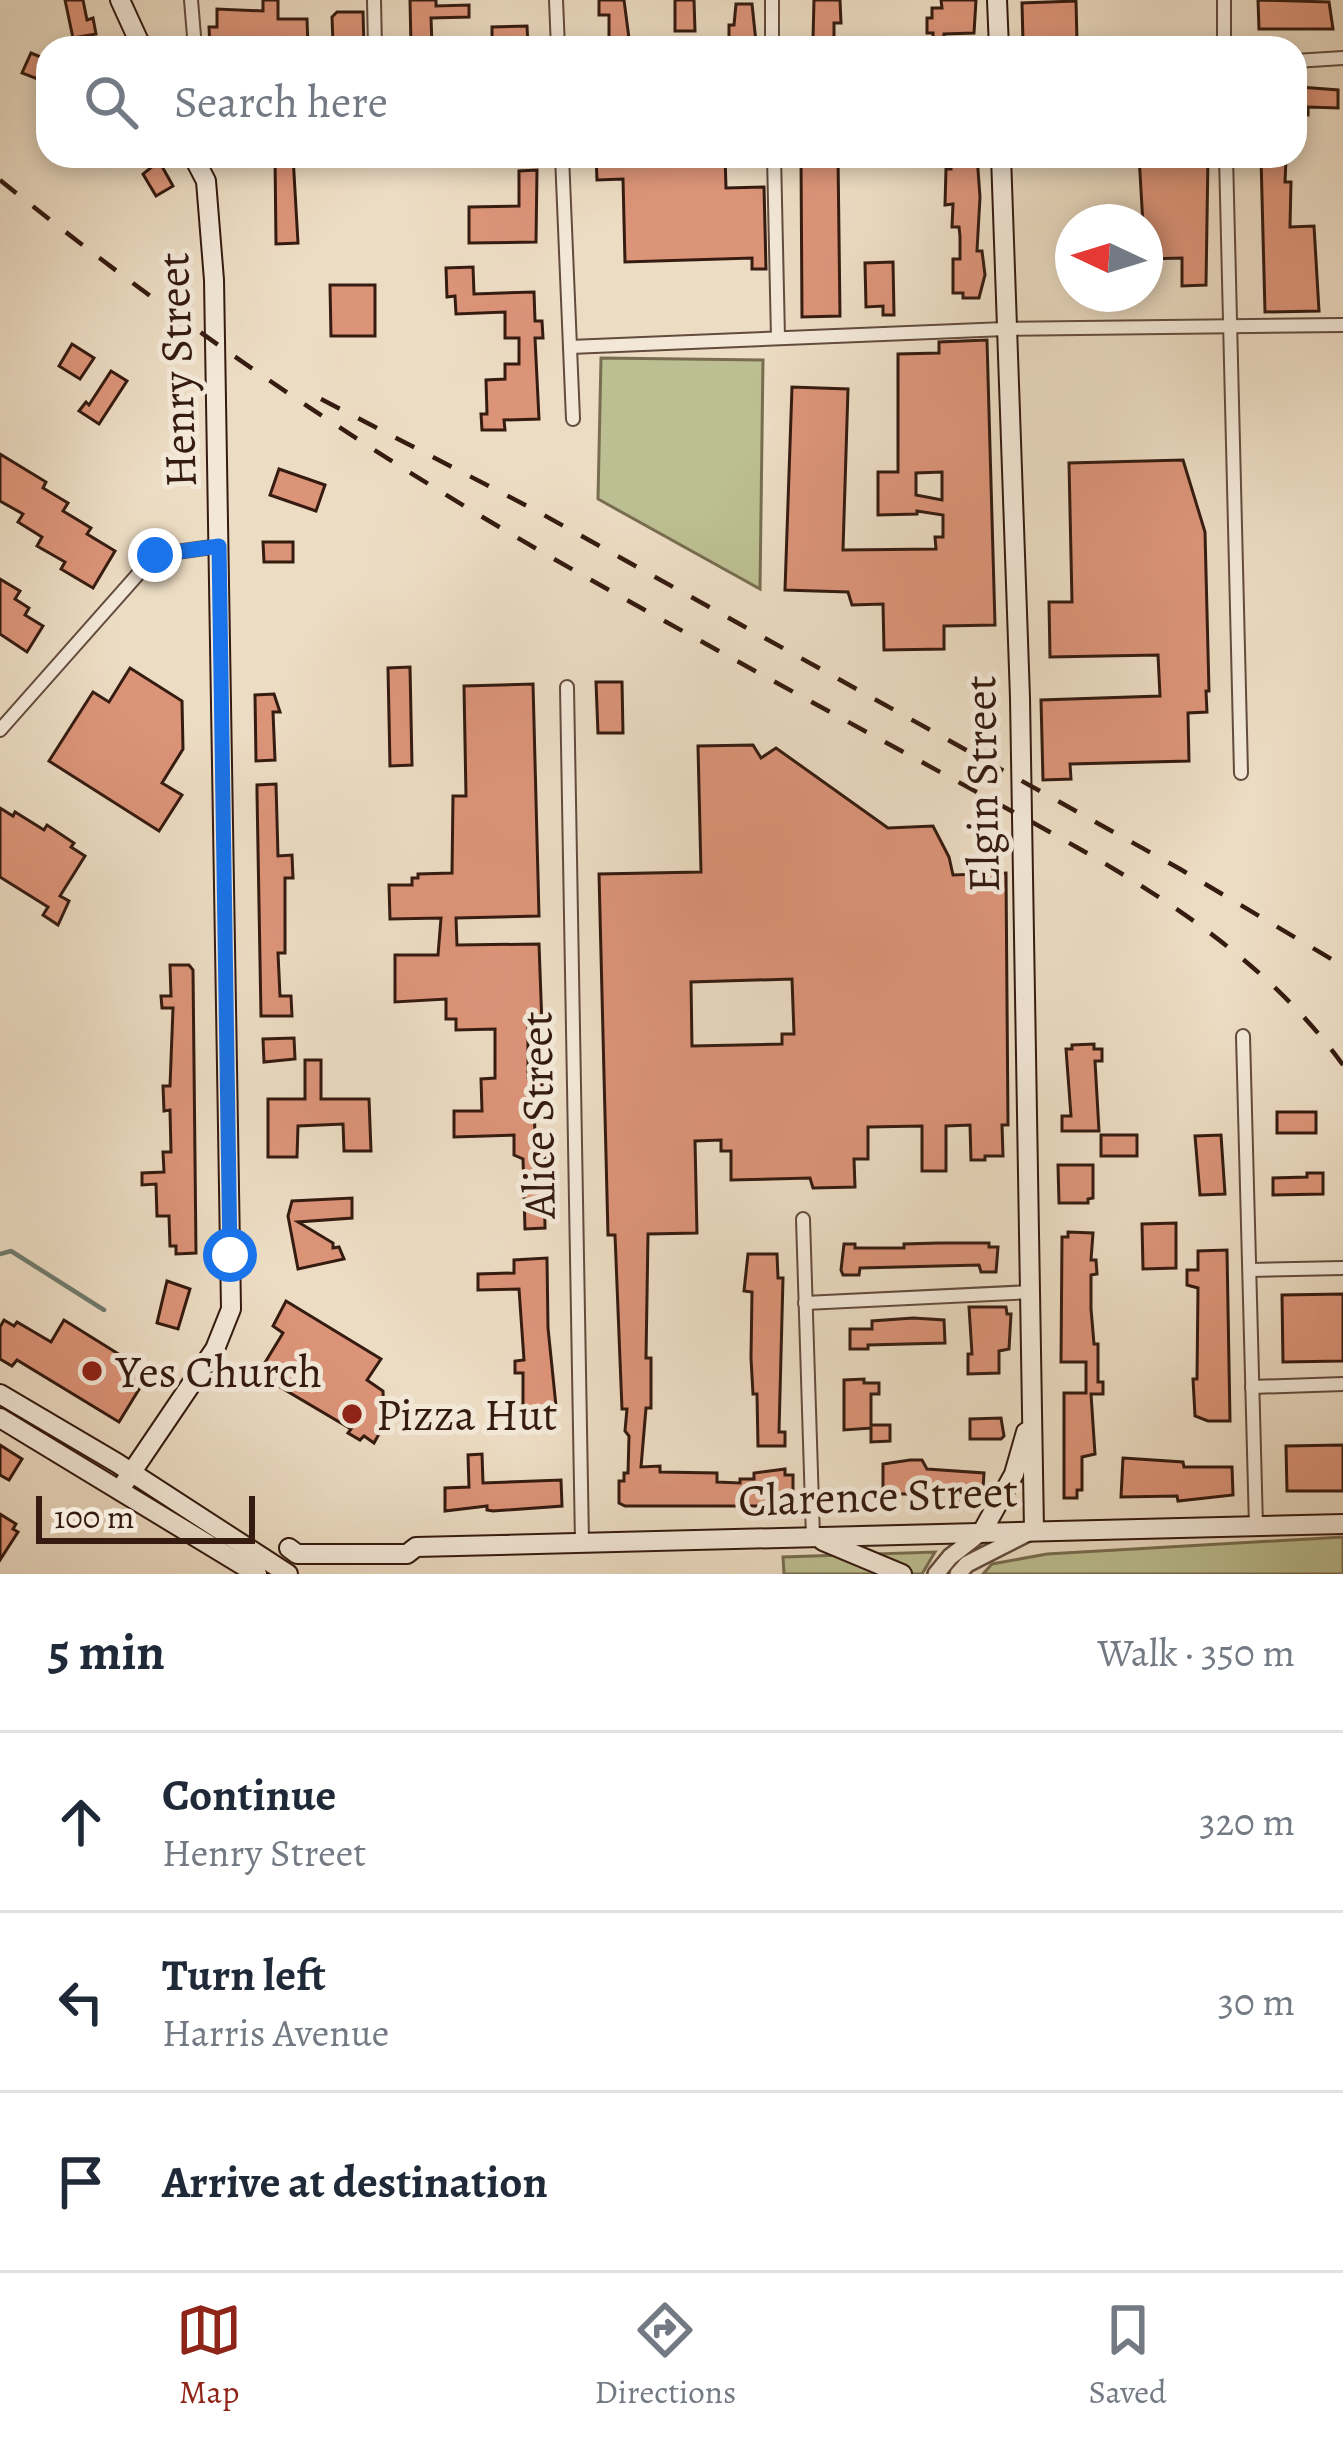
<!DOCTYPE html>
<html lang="en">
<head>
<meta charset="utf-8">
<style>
	:root { --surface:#fff; --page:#f2f2f3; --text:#1f2937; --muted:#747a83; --line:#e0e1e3; --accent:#8f2418 }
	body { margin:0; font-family:Alegreya,serif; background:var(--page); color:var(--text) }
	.compass { position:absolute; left:1055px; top:204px; width:108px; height:108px; border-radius:50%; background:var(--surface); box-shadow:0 6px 18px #0003; rotate:274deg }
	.scale { position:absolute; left:36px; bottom:30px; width:219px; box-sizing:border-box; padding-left:12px; border:6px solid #351b10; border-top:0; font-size:33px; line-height:42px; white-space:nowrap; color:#351b10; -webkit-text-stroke:9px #f3e8d8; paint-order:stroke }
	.stop { position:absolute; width:36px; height:36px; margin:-27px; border:9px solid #1a73e8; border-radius:50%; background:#fff }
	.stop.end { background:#1a73e8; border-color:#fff; box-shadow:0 3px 12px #0008 }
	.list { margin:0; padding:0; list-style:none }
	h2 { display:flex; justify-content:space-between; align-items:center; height:156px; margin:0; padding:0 48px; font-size:51px }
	h2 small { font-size:39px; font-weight:400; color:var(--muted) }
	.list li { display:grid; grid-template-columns:78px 1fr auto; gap:36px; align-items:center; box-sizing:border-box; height:180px; padding:0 48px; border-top:3px solid var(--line) }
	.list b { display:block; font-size:45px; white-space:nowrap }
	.list p { margin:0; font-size:39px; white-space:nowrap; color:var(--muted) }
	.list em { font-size:39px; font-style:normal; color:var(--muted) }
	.icon { flex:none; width:66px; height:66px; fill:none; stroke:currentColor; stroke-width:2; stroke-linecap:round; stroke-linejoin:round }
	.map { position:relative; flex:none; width:1343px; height:1574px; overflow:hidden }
	.search { position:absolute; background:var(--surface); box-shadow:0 6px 18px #0003; left:36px; right:36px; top:36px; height:132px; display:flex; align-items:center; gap:30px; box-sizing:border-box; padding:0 42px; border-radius:36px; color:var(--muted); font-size:45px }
	.sheet { height:696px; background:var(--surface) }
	nav { display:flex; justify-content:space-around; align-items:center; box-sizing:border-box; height:168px; border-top:3px solid var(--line); background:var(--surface); font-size:33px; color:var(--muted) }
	nav a { display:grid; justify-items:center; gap:6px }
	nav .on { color:var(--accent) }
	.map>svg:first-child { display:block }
	.green { fill:#bcbf91; stroke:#786d50; stroke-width:3 }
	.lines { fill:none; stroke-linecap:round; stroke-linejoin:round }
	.stream { stroke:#717c6f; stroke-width:4.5 }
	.building { fill:#dc9479; stroke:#351b10; stroke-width:3; fill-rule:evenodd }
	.minor-casing { stroke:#634b3d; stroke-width:16 }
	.tertiary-casing { stroke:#634b3d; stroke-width:20 }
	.secondary-casing { stroke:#351b10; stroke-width:22 }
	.minor { stroke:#f3e8d8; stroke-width:12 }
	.tertiary { stroke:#f3e8d8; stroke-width:15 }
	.secondary { stroke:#f3e8d8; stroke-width:18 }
	.rail { stroke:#351b10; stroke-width:4.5; stroke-dasharray:21 21; stroke-linecap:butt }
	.route { stroke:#1a73e8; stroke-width:15 }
	.poi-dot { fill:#8f2418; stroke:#f3e8d8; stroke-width:4.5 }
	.labels { text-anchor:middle; stroke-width:10; stroke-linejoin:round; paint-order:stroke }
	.street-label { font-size:45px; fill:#351b10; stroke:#f3e8d8 }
	.poi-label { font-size:45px; fill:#351b10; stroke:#f3e8d8; text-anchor:start }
</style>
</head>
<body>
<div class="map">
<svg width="1343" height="1574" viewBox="0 0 1343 1574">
	<rect width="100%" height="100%" fill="#ecdcc3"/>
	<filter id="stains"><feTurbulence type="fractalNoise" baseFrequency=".00167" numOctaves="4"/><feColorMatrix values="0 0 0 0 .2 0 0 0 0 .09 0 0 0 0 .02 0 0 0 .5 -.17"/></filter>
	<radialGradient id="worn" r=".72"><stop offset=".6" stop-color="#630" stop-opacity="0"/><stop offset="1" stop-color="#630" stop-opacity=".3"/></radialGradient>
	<g class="green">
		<polygon points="601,358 763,360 760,589 598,499"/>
		<polygon points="1343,1537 1343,1574 983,1574 992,1564 1047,1554"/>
		<polygon points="935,1552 922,1574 784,1574 783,1557"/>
	</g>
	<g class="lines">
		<polyline class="stream" points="0,1254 11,1251 104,1310"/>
	</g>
	<g class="building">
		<polygon points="65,0 83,0 87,20 93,18 96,34 73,38"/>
		<polygon points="263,0 278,0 278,19 307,19 308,48 210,48 209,27 217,27 217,9 263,11"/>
		<polygon points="410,0 436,0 436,6 469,5 469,17 431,18 432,45 411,46"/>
		<polygon points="599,0 624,0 630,46 609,43 609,15 599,15"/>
		<polygon points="675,0 694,0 695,31 675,31"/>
		<polygon points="814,0 840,0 841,23 834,23 834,39 813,39"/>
		<polygon points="941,0 976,0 974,33 944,34 944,42 933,43 933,33 927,33 927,18 932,18 932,8 942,8"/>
		<polygon points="1258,0 1329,2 1333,29 1259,29"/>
		<polygon points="1076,1 1077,41 1023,42 1022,3"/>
		<polygon points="736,4 752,4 756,42 729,41 729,25 734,25"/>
		<polygon points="337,12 363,12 364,48 337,48 337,42 333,43 332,17"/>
		<polygon points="527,26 528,46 498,47 497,38 492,38 492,27"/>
		<polygon points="31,53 48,60 48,83 22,73"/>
		<polygon points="1300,87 1338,90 1338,108 1308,107 1308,115 1295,115 1295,90"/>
		<polygon points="275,156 293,156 298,243 276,244"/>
		<polygon points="596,156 725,156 726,188 764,187 766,269 752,269 752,258 625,262 623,179 597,180"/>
		<polygon points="801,156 838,156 840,316 802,317"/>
		<polygon points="951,156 977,156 980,197 977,251 982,251 985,275 979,298 963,298 963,293 953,293 953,259 960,259 960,236 959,227 952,227 953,204 945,205 946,169 951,169"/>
		<polygon points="1139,156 1208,156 1206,285 1182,286 1182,258 1145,259"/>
		<polygon points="1261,158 1286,159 1285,182 1291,182 1290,227 1314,226 1319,311 1265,312"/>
		<polygon points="159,161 173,186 156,196 143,174"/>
		<polygon points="537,170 536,242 469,243 469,207 519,206 519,171"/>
		<polygon points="893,262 894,315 883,315 883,306 866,307 865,263"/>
		<polygon points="473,267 474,294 534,292 535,321 542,321 543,338 535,338 539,419 504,420 505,430 482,430 481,414 487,414 486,380 505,379 505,364 519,364 519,338 505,338 505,312 456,314 455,296 447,297 446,268"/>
		<polygon points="330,285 375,285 375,336 331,336"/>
		<path d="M987 340 995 625 944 626V649L884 650 883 604 852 605 848 592 785 590 792 387 848 389 843 550 936 549 935 537H943V515L917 511V514L878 515V472H898V354L939 353V342ZM942 472V500L916 495V473Z"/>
		<polygon points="72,344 94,358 80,379 59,366"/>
		<polygon points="111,371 127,381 99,424 79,411 86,402 89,405"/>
		<polygon points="0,454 46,482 43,488 68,503 63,511 91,528 87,534 115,551 93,588 61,569 65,562 37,546 42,537 18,522 23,514 0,501"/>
		<polygon points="1183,460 1205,532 1209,691 1206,691 1207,712 1188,713 1189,761 1070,764 1071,779 1043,780 1041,700 1160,696 1158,655 1050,657 1049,602 1072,602 1069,463"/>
		<polygon points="279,469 325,485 316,511 270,495"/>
		<polygon points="263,542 293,542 293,562 264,562"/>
		<polygon points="0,579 20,591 15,599 29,608 25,615 43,626 27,652 0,634"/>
		<polygon points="410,667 412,765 390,766 388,668"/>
		<polygon points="130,668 182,701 183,749 162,783 182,795 159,831 49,761 93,692 109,702"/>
		<polygon points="596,682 622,682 623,733 598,733"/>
		<polygon points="533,684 539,916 456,918 457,945 539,944 542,1026 528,1027 528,1077 542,1077 542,1097 534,1098 535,1138 550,1137 551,1158 544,1158 545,1228 525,1229 523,1159 514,1155 514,1135 454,1137 454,1111 482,1111 481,1079 495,1078 495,1029 456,1030 456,1019 446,1019 446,999 395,1002 395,955 438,955 441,918 390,919 389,885 412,885 412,878 418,878 418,874 452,873 453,796 466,796 464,686"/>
		<polygon points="274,694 280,712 273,712 275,760 256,761 255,695"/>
		<path d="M753 745 761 758 776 748 888 828 933 826 949 857 953 875 1006 873 1008 1125H1002L1003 1156H985V1160H971L970 1125 946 1126V1171H922V1126L868 1127V1159H854L855 1187 813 1188 810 1178 731 1180V1151H721V1140L695 1141 697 1233 648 1234 646 1358H651V1408H646L641 1467 660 1466V1472L717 1473V1482L740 1483V1479H754V1473L785 1469V1475H793V1506H625L619 1503V1481H624V1473H628L629 1436 625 1431 627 1409H622L615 1235H608L599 874 701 872 698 746ZM792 979 794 1034H782V1044L692 1046 691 982Z"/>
		<polygon points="276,784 278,856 292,855 293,878 285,878 285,953 278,953 280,996 291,996 292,1016 261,1016 257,793 257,785"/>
		<polygon points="0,808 13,816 15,812 44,830 47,825 74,843 71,847 85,856 60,896 69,901 58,925 43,915 48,907 0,877"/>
		<polygon points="170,965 189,965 193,970 196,1253 176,1254 176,1246 170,1246 169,1216 157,1216 156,1184 142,1185 142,1173 164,1172 163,1152 171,1152 170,1110 164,1111 163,1086 170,1086 173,1008 162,1008 161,996 171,996"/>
		<polygon points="294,1038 295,1059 264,1062 263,1039"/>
		<polygon points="1094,1044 1094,1049 1102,1049 1102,1061 1095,1061 1099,1131 1062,1131 1062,1116 1071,1116 1066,1049 1072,1049 1072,1045"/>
		<polygon points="305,1060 321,1060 321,1099 369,1099 371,1151 344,1151 343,1124 298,1126 297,1157 268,1157 268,1099 305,1099"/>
		<rect x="1277" y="1112" width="39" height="21"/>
		<rect x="1101" y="1135" width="36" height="21"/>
		<polygon points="1221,1135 1225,1194 1200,1195 1195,1136"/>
		<polygon points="1058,1165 1093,1165 1093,1198 1088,1199 1088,1203 1059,1203"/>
		<polygon points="1307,1173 1323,1173 1323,1194 1273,1195 1273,1178 1307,1177"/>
		<polygon points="352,1198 352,1218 298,1222 333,1243 333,1248 339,1247 344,1259 298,1269 288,1216 292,1201"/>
		<polygon points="1176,1223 1176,1268 1143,1269 1142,1224"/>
		<polygon points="1068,1232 1093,1233 1091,1260 1096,1260 1097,1274 1091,1275 1091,1309 1094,1344 1098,1344 1098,1382 1103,1382 1103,1394 1091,1394 1095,1454 1082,1457 1082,1490 1077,1490 1077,1498 1064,1498 1064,1393 1086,1393 1086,1362 1061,1362 1062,1237 1068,1237"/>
		<polygon points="939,1243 989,1243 989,1247 998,1247 996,1272 981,1272 979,1265 860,1268 859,1275 843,1275 841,1270 844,1244 855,1244 855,1248 904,1248 904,1244"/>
		<polygon points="1227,1250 1230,1421 1208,1421 1195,1416 1193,1379 1197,1379 1198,1288 1187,1285 1187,1270 1198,1270 1198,1251"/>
		<polygon points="748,1254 777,1254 778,1278 783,1278 779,1432 785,1432 785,1446 758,1446 757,1394 753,1394 751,1358 752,1292 744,1291"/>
		<polygon points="547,1258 548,1328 556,1406 523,1408 523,1373 515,1373 515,1361 524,1360 519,1289 478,1290 478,1274 514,1273 514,1260"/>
		<polygon points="167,1281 190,1289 178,1329 157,1323"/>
		<polygon points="1343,1294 1343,1361 1283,1362 1282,1295"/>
		<polygon points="286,1301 381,1359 367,1380 383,1391 384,1425 374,1443 364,1436 360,1440 348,1433 351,1429 258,1374 283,1333 273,1326"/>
		<polygon points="969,1307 1006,1307 1007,1314 1011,1314 1009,1349 999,1351 999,1373 968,1374 968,1354 972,1354"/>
		<polygon points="913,1318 944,1320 945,1343 868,1345 868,1349 850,1349 850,1329 872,1329 872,1321"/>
		<polygon points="4,1320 14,1326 17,1322 51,1342 64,1320 149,1373 119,1422 17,1360 12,1366 0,1359 0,1327"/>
		<polygon points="864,1379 864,1383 879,1383 879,1394 871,1394 871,1425 890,1425 890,1441 871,1442 871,1428 844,1430 844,1380"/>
		<polygon points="1001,1418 1004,1436 1001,1439 970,1439 970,1419"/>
		<polygon points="0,1445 22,1459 9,1480 0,1475"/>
		<polygon points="1343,1445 1343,1491 1287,1491 1286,1446"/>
		<polygon points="482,1454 483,1483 561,1480 562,1506 493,1511 487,1510 487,1506 445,1511 445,1488 469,1487 468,1455"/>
		<polygon points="1123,1458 1183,1462 1184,1467 1232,1467 1233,1495 1178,1501 1177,1496 1121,1497"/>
		<polygon points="910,1460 922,1460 927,1469 984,1473 982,1504 952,1501 950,1486 927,1486 927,1493 921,1494 883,1494 883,1464"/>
		<polygon points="0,1514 16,1524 13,1529 18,1532 0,1560"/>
	</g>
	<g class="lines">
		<defs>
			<g id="minor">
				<polyline points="191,0 195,48"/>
				<polyline points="374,0 375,48"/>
				<polyline points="556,0 558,48"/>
				<polyline points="772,0 772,48"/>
				<polyline points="1224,0 1224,48"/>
				<polyline points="1295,61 1343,58"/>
				<polyline points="562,156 573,419"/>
				<polyline points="774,156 778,338"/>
				<polyline points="1226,156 1241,773"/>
				<polyline points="570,347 1005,329 1343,325"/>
				<polyline points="567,687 582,1542"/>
				<polyline points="0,730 155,555 219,546"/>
				<polyline points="1243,1036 1256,1526"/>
				<polyline points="803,1219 813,1537"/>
				<polyline points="1250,1270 1343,1268"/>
				<polyline points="805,1303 1031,1292"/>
				<polyline points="1252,1387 1343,1384"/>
			</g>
			<g id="tertiary">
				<polyline points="936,1574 950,1557 982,1532"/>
				<polyline points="958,1574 967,1564 1028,1533"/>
			</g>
			<g id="secondary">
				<polyline points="120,0 142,48"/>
				<polyline points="997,0 999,48"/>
				<polyline points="1001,156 1020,698 1034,1530"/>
				<polyline points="0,1394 117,1463 288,1574"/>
				<polyline points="0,1418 257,1574"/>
				<polyline points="121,1488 215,1349 231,1309 214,280 206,181 193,156"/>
				<polyline points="982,1532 1014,1474 1026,1432"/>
				<polyline points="823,1541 902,1574"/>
				<polyline points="289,1548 297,1554 407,1554 416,1547 1343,1524"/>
			</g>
		</defs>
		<use href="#minor" class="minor-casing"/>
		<use href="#tertiary" class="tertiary-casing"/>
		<use href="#secondary" class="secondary-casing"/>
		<use href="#minor" class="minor"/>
		<use href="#tertiary" class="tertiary"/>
		<use href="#secondary" class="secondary"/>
		<g class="rail">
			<path d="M0 180C187 331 384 464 593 581 712 648 832 713 951 778 1093 856 1246 931 1343 1065"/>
			<polyline points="321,399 533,509 1180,869 1343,966"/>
		</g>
	</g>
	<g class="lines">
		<polyline class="route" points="155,555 219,546 230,1255"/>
	</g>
	<g class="poi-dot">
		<circle cx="92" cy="1371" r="12"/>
		<circle cx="352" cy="1414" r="12"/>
	</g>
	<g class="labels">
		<g class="street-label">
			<text transform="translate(176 370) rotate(-92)" y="16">Henry Street</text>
			<text transform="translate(981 784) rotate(-91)" y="16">Elgin Street</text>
			<text transform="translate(537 1115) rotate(-91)" y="16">Alice Street</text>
			<text transform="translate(878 1495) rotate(-2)" y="16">Clarence Street</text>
		</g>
		<g class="poi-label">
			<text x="116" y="1387">Yes Church</text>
			<text x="376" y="1430">Pizza Hut</text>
		</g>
	</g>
	<rect width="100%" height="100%" filter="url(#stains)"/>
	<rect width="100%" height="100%" fill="url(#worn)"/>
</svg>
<svg class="compass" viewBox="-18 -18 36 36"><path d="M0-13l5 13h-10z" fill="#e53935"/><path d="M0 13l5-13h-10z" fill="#747a83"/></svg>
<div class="scale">100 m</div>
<div class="stop" style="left:230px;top:1255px"></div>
<div class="stop end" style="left:155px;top:555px"></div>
<div class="search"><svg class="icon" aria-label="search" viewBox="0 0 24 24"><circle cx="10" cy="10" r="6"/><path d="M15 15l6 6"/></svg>Search here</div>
</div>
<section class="sheet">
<h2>5 min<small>Walk · 350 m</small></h2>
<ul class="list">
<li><svg class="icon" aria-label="ahead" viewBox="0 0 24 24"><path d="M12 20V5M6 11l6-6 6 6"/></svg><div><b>Continue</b><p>Henry Street</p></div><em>320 m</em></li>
<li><svg class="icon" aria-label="left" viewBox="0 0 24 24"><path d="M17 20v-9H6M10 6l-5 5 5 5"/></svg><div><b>Turn left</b><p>Harris Avenue</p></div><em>30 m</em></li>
<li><svg class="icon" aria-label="arrive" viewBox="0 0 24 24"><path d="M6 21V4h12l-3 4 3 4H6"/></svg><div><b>Arrive at destination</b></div></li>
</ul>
</section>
<nav>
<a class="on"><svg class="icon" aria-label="map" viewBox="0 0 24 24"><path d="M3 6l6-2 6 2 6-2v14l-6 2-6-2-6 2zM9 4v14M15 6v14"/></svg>Map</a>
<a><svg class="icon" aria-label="directions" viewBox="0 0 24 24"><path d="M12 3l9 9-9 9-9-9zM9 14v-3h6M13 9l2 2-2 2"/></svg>Directions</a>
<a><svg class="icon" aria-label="saved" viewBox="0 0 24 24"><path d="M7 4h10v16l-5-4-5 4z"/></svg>Saved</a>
</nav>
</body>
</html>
